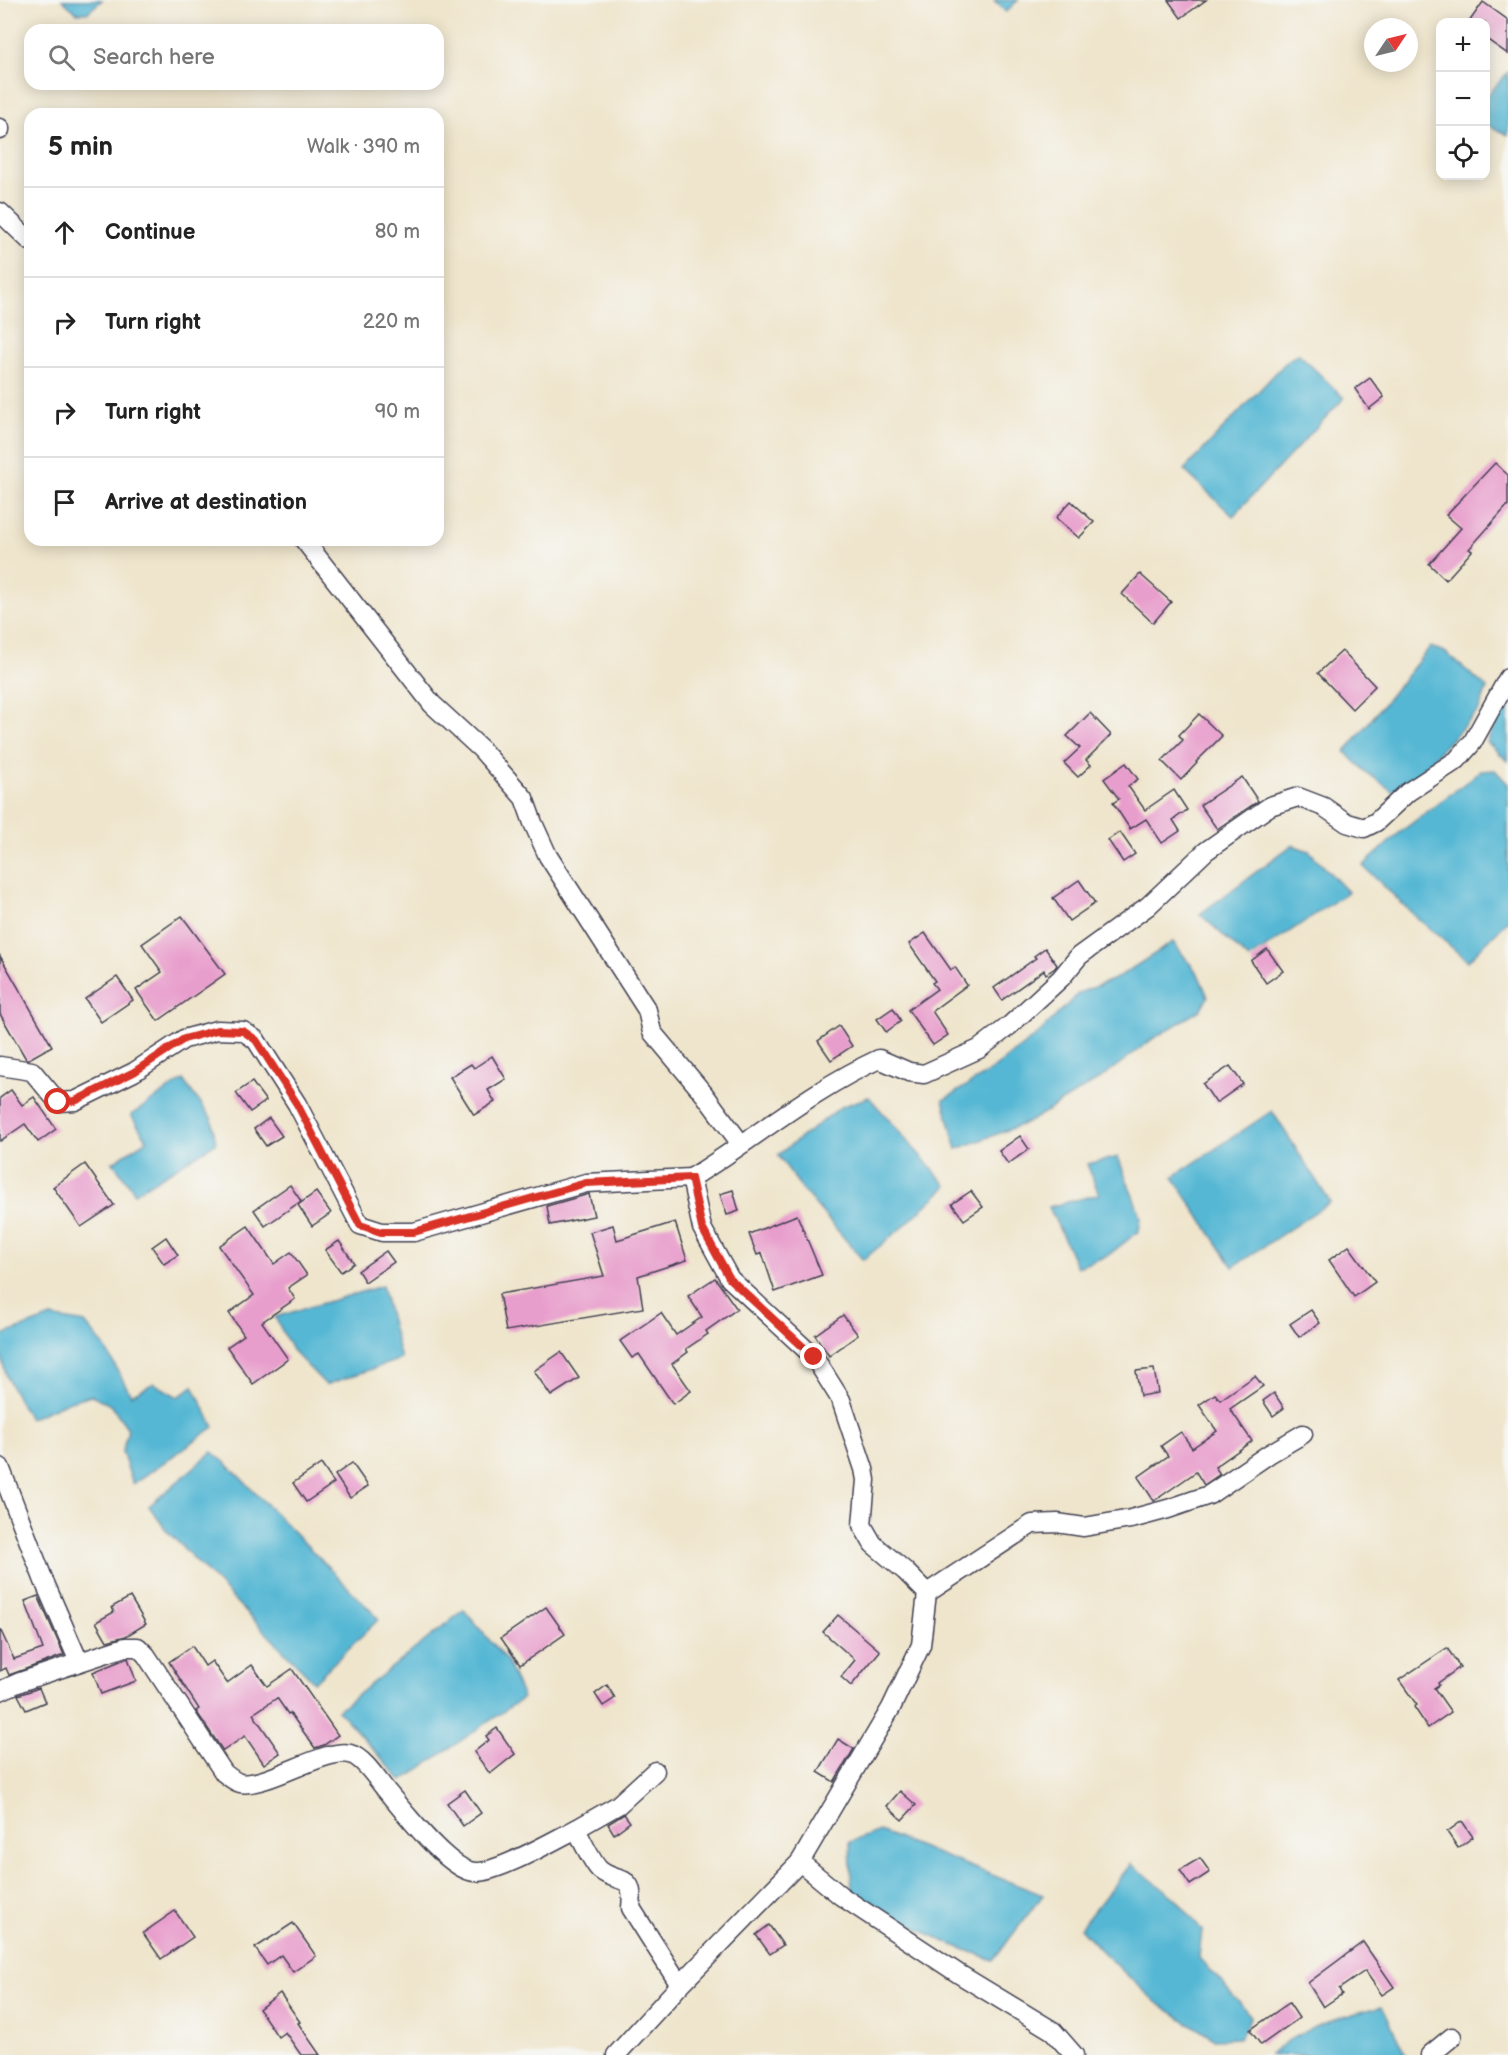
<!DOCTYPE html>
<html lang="en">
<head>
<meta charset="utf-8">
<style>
	:root { --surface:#fff; --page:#f6f6f6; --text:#222; --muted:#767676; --line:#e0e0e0 }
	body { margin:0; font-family:"Balsamiq Sans",sans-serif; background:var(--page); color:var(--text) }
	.controls { position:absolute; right:18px; top:18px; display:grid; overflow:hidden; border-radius:12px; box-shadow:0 3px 15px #0003 }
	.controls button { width:54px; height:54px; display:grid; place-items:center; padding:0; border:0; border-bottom:2px solid var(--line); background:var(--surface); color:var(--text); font:30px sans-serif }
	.compass { position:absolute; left:1364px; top:18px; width:54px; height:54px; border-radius:50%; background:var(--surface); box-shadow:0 3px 15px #0003; rotate:55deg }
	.stop { position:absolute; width:18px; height:18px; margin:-14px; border:4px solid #d93025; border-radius:50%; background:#fff }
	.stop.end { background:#d93025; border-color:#fff; box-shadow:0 2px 6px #0008 }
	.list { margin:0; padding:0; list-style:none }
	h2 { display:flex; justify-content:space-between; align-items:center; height:78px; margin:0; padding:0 24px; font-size:26px }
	h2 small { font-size:20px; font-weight:400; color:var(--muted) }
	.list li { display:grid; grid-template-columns:39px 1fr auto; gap:18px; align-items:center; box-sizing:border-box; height:90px; padding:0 24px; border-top:2px solid var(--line) }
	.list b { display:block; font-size:22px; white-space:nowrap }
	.list em { font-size:20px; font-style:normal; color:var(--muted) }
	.icon { flex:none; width:33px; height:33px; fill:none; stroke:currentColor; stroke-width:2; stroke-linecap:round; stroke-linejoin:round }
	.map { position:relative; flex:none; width:1508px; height:2055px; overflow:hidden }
	.search { position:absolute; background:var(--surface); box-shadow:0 3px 15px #0003; left:24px; top:24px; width:420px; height:66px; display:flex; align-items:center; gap:15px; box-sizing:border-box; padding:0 21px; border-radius:18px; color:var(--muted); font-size:22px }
	.panel { position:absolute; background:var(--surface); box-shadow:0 3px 15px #0003; left:24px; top:108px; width:420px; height:438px; border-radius:18px }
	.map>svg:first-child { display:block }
	.water { fill:#55b7d4; stroke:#3c6c88; stroke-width:1.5 }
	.building { fill:#e89ecc }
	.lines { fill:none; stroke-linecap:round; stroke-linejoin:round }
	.minor-casing { stroke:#413f51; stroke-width:21 }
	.minor { stroke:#fff; stroke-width:18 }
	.route { stroke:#d93025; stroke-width:8 }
</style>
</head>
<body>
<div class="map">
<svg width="1508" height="2055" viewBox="0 0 1508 2055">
	<rect width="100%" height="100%" fill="#f6f6f2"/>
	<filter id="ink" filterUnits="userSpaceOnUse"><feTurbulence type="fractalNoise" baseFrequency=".0167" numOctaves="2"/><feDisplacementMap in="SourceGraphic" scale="12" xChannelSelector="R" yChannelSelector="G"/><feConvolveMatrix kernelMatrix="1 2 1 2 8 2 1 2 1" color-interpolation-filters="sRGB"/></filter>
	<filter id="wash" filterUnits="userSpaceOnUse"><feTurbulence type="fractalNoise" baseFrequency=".008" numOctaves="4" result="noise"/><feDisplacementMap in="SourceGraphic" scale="24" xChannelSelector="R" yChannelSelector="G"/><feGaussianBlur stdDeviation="1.35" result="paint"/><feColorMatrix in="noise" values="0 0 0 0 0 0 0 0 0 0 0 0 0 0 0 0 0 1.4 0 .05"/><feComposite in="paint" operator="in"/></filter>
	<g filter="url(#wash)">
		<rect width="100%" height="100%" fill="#efe5cc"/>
		<g class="water">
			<polygon points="62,0 102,0 87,13 77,13"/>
			<polygon points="994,0 1018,0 1006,12"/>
			<polygon points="1508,72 1508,135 1486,124 1486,97"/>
			<polygon points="1299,354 1344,398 1233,516 1184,470 1288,360"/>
			<polygon points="1430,647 1445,652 1487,688 1479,710 1398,795 1366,772 1345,752"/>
			<polygon points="1508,704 1508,761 1487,742 1498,718"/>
			<polygon points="1495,770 1508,784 1508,920 1468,961 1416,917 1363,866 1399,833 1481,771"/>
			<polygon points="1292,845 1309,851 1348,892 1249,959 1200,914"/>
			<polygon points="1173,942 1198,974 1208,997 1200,1010 1154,1038 1098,1080 1029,1122 957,1149 943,1100 986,1074 1037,1035 1079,993 1117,978"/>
			<polygon points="183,1080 212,1119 216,1143 135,1193 113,1162 147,1140 131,1115"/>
			<polygon points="869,1097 947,1186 905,1225 863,1260 802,1189 778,1155 841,1107"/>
			<polygon points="1272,1111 1330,1202 1233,1267 1173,1177"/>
			<polygon points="1118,1157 1141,1217 1139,1231 1107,1256 1077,1267 1049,1207 1099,1194 1087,1164"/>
			<polygon points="382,1286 401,1359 326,1385 292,1350 275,1317"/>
			<path d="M51 1317 85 1323 104 1346 131 1395 154 1383 178 1397 193 1386 214 1427 133 1484 122 1452 128 1429 112 1406 92 1395 70 1401 29 1419C12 1387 0 1373 0 1336Z"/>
			<polygon points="212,1452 227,1464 379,1619 314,1682 167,1531 149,1506"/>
			<polygon points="464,1610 506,1660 523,1698 402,1781 338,1710"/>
			<polygon points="879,1831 1043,1895 993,1960 950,1944 852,1897 850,1842"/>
			<polygon points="1131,1864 1175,1898 1202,1930 1199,1957 1251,2016 1240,2038 1214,2039 1157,2003 1102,1952 1080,1928"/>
			<path d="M1382 2006 1406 2055H1270C1295 2029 1347 2015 1382 2006Z"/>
		</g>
		<g id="blocks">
			<g class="building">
				<polygon points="1168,0 1206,0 1181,18"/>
				<polygon points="1483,2 1508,20 1508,54 1485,38 1485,22 1469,22"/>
				<polygon points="1370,378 1384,397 1369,409 1355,389"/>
				<polygon points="1495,463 1508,475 1508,505 1469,549 1472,551 1446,580 1429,564 1461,528 1446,515"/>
				<polygon points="1071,501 1094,522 1079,538 1056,518"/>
				<polygon points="1140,574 1171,602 1153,623 1122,594"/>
				<polygon points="1342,651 1375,686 1352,709 1318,673"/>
				<polygon points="1090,713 1111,735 1086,760 1091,765 1078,777 1064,763 1080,748 1067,736"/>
				<polygon points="1199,714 1222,736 1196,762 1197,763 1181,780 1162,761 1183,740 1179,735"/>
				<polygon points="1126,763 1138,779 1128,786 1145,810 1174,790 1187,810 1173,820 1180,831 1162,843 1146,819 1130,829 1113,803 1119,799 1104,779"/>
				<polygon points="1242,777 1258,801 1217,829 1200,805"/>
				<polygon points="1120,832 1135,854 1123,862 1108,840"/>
				<polygon points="1079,880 1095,903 1069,921 1053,898"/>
				<polygon points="182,916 225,974 158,1021 136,990 162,972 142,944"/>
				<polygon points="925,933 951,970 955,967 967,985 932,1011 948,1035 933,1045 908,1010 937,989 932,983 935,981 909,944"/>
				<polygon points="1045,948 1057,965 1055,968 1046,974 1044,970 1002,1000 994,988 1036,958 1034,956"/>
				<polygon points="1267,949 1283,971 1266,983 1251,961"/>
				<polygon points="0,956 52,1046 29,1059 26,1059 0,1014"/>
				<polygon points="117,977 133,1000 101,1022 85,999"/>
				<polygon points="893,1008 901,1021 886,1032 877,1019"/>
				<polygon points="839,1026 852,1046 831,1060 818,1041"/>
				<polygon points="492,1056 506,1079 488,1090 495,1102 474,1115 450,1077 471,1064 474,1068"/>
				<polygon points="1230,1066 1243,1084 1216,1103 1203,1084"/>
				<polygon points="252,1082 266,1101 250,1112 236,1093"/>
				<polygon points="11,1090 22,1105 34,1097 56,1129 38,1142 25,1124 0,1141 0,1098"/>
				<polygon points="269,1118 282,1136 266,1146 254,1129"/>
				<polygon points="1020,1136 1029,1149 1008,1164 999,1151"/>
				<polygon points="85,1164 114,1205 81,1227 53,1187"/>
				<polygon points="290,1185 301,1201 265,1226 254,1210"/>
				<polygon points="733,1190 739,1211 727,1215 720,1194"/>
				<polygon points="971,1191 983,1207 964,1220 952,1204"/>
				<polygon points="316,1192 331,1213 312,1226 298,1205"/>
				<polygon points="589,1194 594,1216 550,1225 547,1206"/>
				<polygon points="797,1215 822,1275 775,1292 762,1253 757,1255 749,1234"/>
				<polygon points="675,1222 687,1260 638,1276 643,1308 506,1331 499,1294 604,1276 590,1232 613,1225 617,1240"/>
				<polygon points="248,1226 274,1264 291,1252 307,1275 288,1288 295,1299 262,1322 288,1359 253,1384 227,1347 244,1335 229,1313 254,1295 219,1246"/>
				<polygon points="166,1237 178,1255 164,1264 152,1247"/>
				<polygon points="339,1241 354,1263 341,1272 325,1250"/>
				<polygon points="1349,1246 1375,1282 1354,1297 1329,1260"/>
				<polygon points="386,1251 394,1262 365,1282 358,1271"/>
				<polygon points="715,1278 737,1309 706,1331 708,1334 686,1349 688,1352 672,1364 691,1391 673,1404 639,1354 632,1358 620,1341 661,1313 676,1335 702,1317 688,1296"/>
				<polygon points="1311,1310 1320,1323 1299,1337 1290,1324"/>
				<polygon points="843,1315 858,1335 829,1356 815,1335"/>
				<polygon points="561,1352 579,1378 551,1396 534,1371"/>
				<polygon points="1154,1369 1158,1393 1140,1396 1136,1371"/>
				<polygon points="1255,1376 1263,1386 1230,1409 1252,1441 1215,1467 1220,1474 1204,1485 1196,1472 1154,1501 1138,1477 1168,1456 1161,1446 1181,1432 1192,1448 1217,1431 1199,1405 1215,1394 1220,1400"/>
				<polygon points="1274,1393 1284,1408 1273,1416 1263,1401"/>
				<polygon points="352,1463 368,1486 350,1498 335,1475"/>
				<polygon points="321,1464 334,1483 306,1502 293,1483"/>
				<polygon points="38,1596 64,1655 9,1675 6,1668 0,1671 0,1629 14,1659 43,1649 25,1601"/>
				<polygon points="130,1597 146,1624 126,1636 107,1641 96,1622 114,1612 112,1607"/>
				<polygon points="546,1607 565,1634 520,1665 501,1638"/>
				<polygon points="838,1615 880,1651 851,1686 841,1677 855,1660 823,1632"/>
				<polygon points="192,1646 205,1666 212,1661 227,1683 252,1665 267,1686 292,1669 338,1735 324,1745 315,1748 290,1713 288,1714 277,1698 253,1714 280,1753 264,1764 245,1736 223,1751 196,1711 199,1709 169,1662"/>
				<polygon points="1447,1648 1460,1667 1438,1683 1439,1685 1434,1688 1451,1712 1428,1728 1414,1707 1417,1705 1399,1680"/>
				<polygon points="128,1658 136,1681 101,1694 93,1672"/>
				<polygon points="607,1685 615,1698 603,1706 595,1694"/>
				<polygon points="39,1688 45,1702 26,1710 18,1695"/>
				<polygon points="497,1728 515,1754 490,1774 474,1752 489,1740 486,1736"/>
				<polygon points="838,1739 854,1749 834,1782 818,1772"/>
				<polygon points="465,1790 481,1813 463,1826 447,1803"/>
				<polygon points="900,1791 916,1805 902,1820 887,1806"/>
				<polygon points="624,1814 630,1822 614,1834 608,1824"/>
				<polygon points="1462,1821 1473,1837 1458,1848 1447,1832"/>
				<polygon points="1200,1858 1210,1872 1190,1885 1180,1870"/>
				<polygon points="175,1911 193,1937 161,1959 143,1933"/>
				<polygon points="293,1923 316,1956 293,1972 281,1955 267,1965 255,1948"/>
				<polygon points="769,1925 783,1945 770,1954 756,1935"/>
				<polygon points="1363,1942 1394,1987 1382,1995 1365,1971 1339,1989 1342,1994 1323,2007 1308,1983"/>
				<polygon points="280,1993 300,2022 298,2023 320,2055 301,2055 285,2032 278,2037 259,2009"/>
				<polygon points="1289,2003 1299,2018 1261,2045 1250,2030"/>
			</g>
		</g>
	</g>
	<g filter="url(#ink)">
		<use href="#blocks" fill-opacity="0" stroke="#413f51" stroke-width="1.5"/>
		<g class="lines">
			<defs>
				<g id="minor">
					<polyline points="0,128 0,130"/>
					<polyline points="0,212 30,241"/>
					<polyline points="304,540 432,704 481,749 524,798 533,823 548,856 647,1010 652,1032 704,1094 741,1144"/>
					<polyline points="0,1066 32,1071 58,1102 75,1101 134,1072 184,1039 217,1030 243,1031 256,1040 297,1104 360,1225 382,1232 414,1232 586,1183 691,1178"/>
					<polyline points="0,1467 44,1581 79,1662"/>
					<polyline points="927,1593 1032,1524 1057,1523 1084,1527 1131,1519 1168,1509 1209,1495 1269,1454 1303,1434"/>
					<path d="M0 1691 20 1682 125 1647H138L146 1655 224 1773C228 1776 235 1782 240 1783 266 1788 326 1747 350 1754 363 1757 377 1779 385 1789 402 1809 449 1871 475 1872 497 1873 553 1841 576 1829 581 1839 593 1864 600 1870 618 1885 635 1871 631 1908L680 1985"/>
					<polyline points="576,1829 618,1805 655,1771"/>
					<polyline points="800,1862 841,1896 959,1974 1053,2031 1074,2055"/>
					<path d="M616 2055 680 1985 800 1862 891 1708 921 1645 927 1593 905 1571 873 1544 862 1525 866 1480 864 1469 841 1400 814 1357 730 1279 702 1228 691 1178C754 1139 811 1090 879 1059L909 1072 924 1074 979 1049 1009 1026 1061 978 1079 956 1148 906 1206 851 1270 806 1298 797 1324 807 1347 823 1364 828 1376 822 1408 792 1457 760 1472 743 1508 678"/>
					<polyline points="1430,2055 1452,2037"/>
				</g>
			</defs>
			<use href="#minor" class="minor-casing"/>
			<use href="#minor" class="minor"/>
		</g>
	</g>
	<g class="lines" filter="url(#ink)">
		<polyline class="route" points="58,1102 75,1101 134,1072 184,1039 217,1030 243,1031 256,1040 297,1104 360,1225 381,1232 414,1232 586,1183 691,1178 702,1228 730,1279 814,1357"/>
	</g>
</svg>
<div class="controls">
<button>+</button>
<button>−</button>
<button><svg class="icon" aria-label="locate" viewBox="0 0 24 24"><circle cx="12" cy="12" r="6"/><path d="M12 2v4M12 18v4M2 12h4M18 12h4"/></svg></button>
</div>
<svg class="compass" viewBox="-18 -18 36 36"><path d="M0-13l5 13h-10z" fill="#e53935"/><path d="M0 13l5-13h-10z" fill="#767676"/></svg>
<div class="stop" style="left:58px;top:1102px"></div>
<div class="stop end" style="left:814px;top:1357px"></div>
<div class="search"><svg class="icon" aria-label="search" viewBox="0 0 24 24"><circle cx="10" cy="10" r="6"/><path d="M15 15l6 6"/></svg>Search here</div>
<section class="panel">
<h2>5 min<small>Walk · 390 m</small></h2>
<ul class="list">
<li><svg class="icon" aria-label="ahead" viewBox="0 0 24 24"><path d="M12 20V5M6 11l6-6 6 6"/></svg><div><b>Continue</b></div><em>80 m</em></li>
<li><svg class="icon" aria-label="right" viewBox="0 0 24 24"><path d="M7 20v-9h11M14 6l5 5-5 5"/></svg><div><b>Turn right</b></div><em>220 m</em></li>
<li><svg class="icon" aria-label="right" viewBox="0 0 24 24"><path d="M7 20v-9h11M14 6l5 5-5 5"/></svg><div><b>Turn right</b></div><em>90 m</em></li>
<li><svg class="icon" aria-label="arrive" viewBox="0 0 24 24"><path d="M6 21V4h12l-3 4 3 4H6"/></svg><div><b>Arrive at destination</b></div></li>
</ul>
</section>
</div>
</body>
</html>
